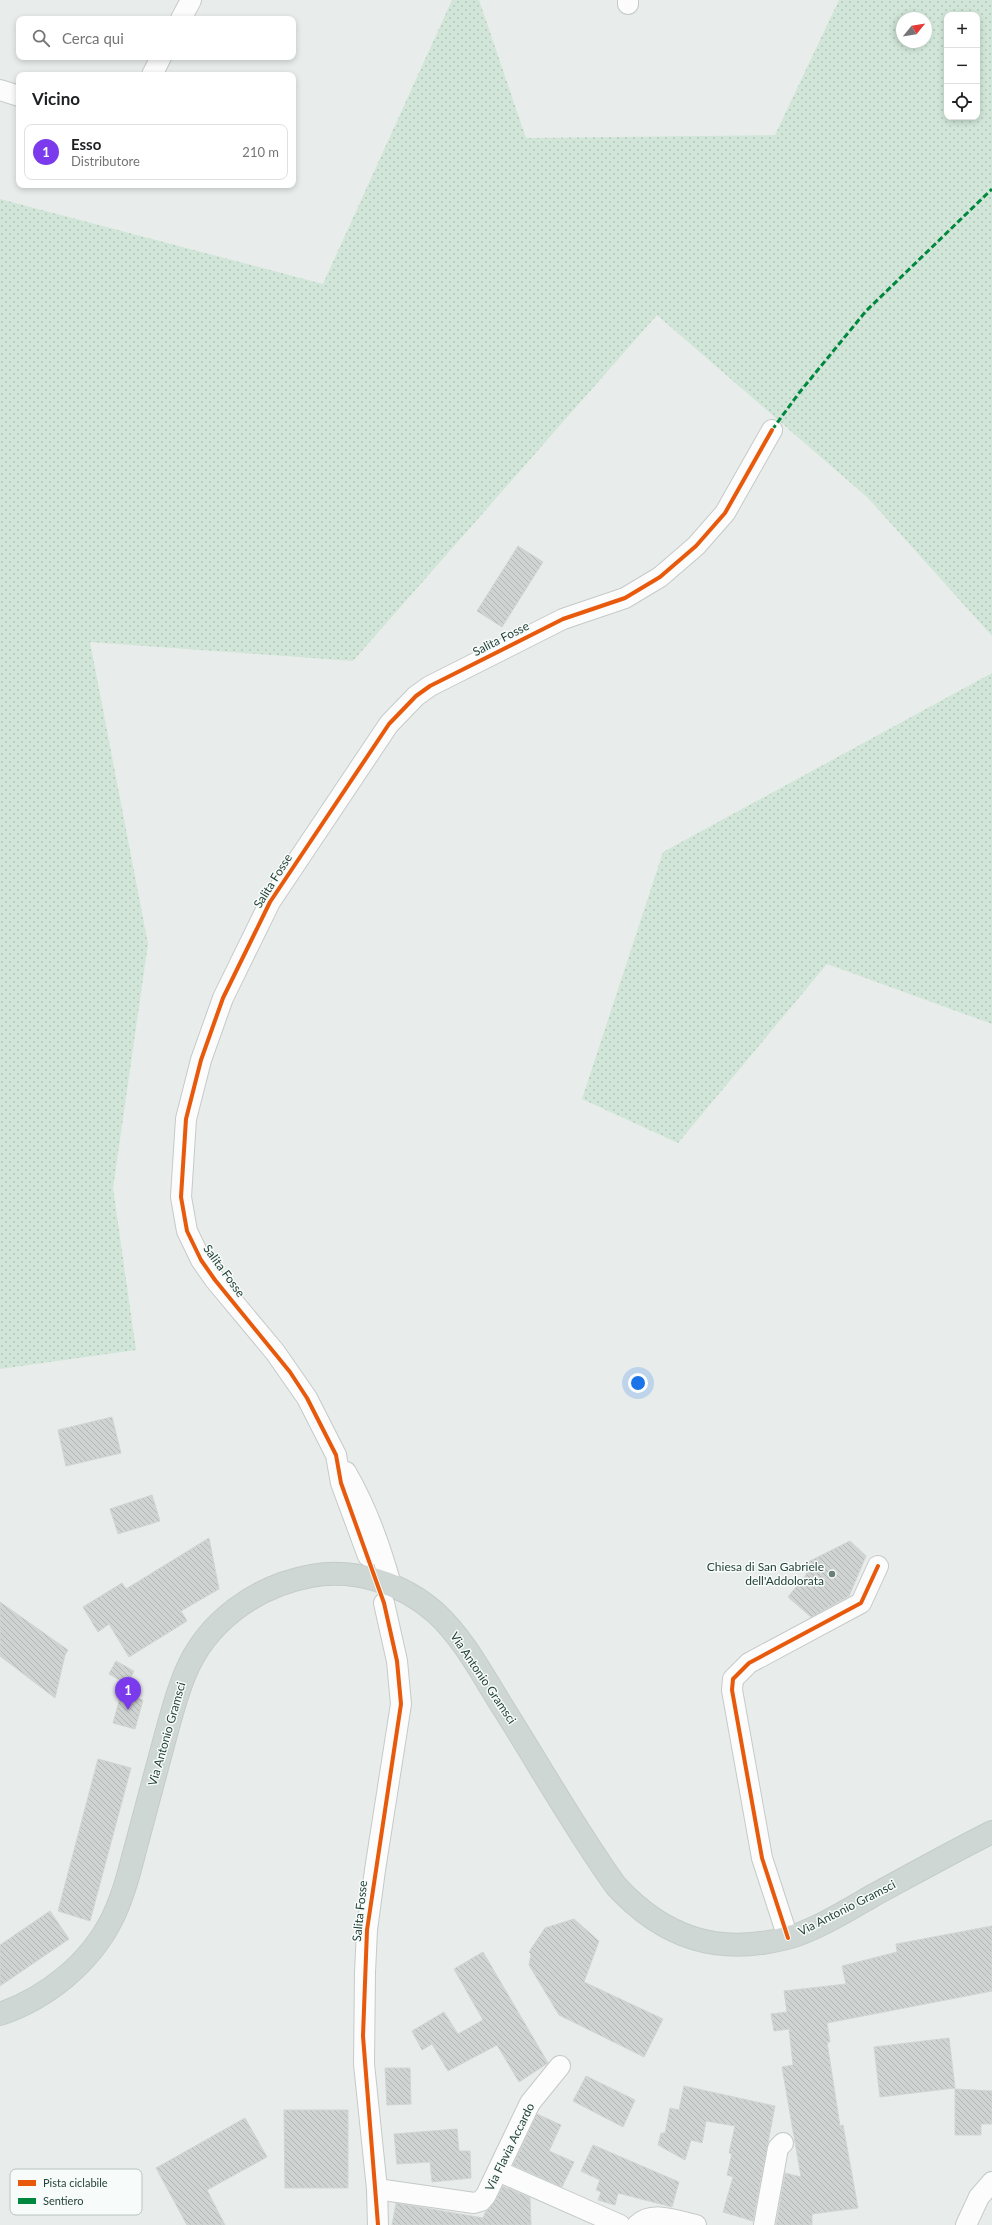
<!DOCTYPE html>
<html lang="it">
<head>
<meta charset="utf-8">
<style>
	:root { --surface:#fff; --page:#f2f2f2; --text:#202124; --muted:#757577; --line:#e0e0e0; --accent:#7c3aed }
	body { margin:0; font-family:Lato,sans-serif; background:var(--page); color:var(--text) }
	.controls { position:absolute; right:12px; top:12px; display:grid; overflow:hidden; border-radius:8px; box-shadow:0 2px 6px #0003 }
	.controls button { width:36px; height:36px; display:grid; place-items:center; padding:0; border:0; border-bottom:1px solid var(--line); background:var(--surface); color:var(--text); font:20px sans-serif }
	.compass { position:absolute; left:896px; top:12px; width:36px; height:36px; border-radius:50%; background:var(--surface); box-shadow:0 2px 6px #0003; rotate:60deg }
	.you { position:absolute; left:638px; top:1383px; width:14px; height:14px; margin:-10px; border:3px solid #fff; border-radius:50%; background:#1a73e8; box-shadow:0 0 0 6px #1a73e833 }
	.badge { display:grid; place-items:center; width:26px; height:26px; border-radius:50%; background:var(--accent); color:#fff; font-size:13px; font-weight:700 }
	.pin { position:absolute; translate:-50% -33px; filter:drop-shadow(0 1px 2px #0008) }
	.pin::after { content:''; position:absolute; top:21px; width:14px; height:12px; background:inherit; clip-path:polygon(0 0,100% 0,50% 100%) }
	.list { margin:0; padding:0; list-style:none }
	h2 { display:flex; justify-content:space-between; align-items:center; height:52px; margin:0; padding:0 16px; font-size:17px }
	h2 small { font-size:13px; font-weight:400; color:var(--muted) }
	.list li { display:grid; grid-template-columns:26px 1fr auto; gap:12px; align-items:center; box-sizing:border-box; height:56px; margin:0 8px 8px; padding:0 8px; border:1px solid var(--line); border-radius:8px }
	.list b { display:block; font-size:15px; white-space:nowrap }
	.list p { margin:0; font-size:13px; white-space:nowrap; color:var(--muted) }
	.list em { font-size:13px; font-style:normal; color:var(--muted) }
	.icon { flex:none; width:22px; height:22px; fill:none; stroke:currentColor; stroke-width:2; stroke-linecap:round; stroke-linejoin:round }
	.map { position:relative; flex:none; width:992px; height:2225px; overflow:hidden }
	.search { position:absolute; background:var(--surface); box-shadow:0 2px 6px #0003; left:16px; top:16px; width:280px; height:44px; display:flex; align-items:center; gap:10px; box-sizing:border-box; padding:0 14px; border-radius:8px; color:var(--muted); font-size:15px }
	.panel { position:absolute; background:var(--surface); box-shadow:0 2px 6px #0003; left:16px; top:72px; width:280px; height:116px; border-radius:8px }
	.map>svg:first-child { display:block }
	.grass { fill:url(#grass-dots); fill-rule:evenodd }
	.building { fill:url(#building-back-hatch); stroke:#d1d6d4 }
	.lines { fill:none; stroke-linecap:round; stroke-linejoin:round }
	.minor-casing { stroke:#c5cac8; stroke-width:22 }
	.major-casing { stroke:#c3ccc9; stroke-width:24 }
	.minor { stroke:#fcfcfc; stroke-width:20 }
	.major { stroke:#cfd7d5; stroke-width:22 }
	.quiet { stroke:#00873e; stroke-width:3; stroke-dasharray:6 3; stroke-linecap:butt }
	.cycleway-casing { stroke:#f7fbf9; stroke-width:6 }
	.cycleway { stroke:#e8590c; stroke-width:4 }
	.poi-dot { fill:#697e78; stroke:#f7fbf9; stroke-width:1.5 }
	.labels { text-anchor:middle; stroke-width:3; stroke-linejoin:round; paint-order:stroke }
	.street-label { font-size:12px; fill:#24423a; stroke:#f7fbf9 }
	.poi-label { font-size:12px; fill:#24423a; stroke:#f7fbf9; text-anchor:end }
	.key { fill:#f7fbf9; stroke:#b8c4c0; stroke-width:1 }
	.key-label { font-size:11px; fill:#24423a }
</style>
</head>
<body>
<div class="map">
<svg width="992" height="2225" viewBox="0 0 992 2225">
	<defs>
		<pattern id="grass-dots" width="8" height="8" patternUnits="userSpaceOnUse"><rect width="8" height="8" fill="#d1e6d8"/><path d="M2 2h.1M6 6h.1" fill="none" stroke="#b3c6ba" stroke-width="1.8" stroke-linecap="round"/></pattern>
		<pattern id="building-back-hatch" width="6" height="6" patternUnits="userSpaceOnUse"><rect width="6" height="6" fill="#cfd4d2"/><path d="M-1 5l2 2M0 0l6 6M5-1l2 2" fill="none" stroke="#b2b7b5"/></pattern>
	</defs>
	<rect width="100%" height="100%" fill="#e8edeb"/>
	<g class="grass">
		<path d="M452 0H479L526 138 775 135 839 0H992V636L868 498 657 315 353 661 90 642 148 944 113 1188 136 1350 0 1369V199L323 284ZM947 15H977V117H947ZM902 18H926V42H902Z"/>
		<polygon points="992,673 992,1024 827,964 678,1143 582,1099 663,852"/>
	</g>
	<g class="building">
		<polygon points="518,546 543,562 502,627 477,611"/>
		<polygon points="112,1417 121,1453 66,1466 58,1430"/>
		<polygon points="152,1495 160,1521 118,1534 110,1509"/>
		<polygon points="209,1538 219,1589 181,1611 187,1621 129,1657 109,1624 98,1632 83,1607 122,1583 126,1589"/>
		<polygon points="850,1541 866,1556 849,1596 811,1617 788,1597 806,1575 808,1562"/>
		<polygon points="0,1602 68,1650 65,1655 55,1698 0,1656"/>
		<polygon points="116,1661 134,1671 127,1684 109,1674"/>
		<polygon points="121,1694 143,1700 135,1729 113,1723"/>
		<polygon points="98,1759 131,1768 90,1921 58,1911"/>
		<polygon points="50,1911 69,1939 0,1986 0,1945"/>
		<polygon points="574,1919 599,1941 584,1982 663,2019 644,2057 559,2015 529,1965 531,1954 529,1952 545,1928"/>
		<polygon points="992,1926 992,1991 827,2023 830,2042 827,2042 840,2126 843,2125 858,2208 812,2214 812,2225 776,2225 785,2173 801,2177 782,2067 793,2065 789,2029 774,2031 771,2014 787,2012 784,1991 846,1984 842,1966 897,1952 896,1944"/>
		<polygon points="483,1952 548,2063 519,2082 497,2045 448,2071 432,2044 422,2050 412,2031 444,2012 458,2034 483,2020 454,1969"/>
		<polygon points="949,2038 955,2088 880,2097 874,2047"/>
		<polygon points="385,2068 410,2068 411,2104 387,2105"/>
		<polygon points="586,2076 635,2100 623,2127 573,2101"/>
		<polygon points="684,2086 775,2106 753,2221 723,2212 733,2177 727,2175 732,2154 729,2153 735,2126 706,2121 702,2143 691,2140 685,2160 658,2145 661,2133 665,2133 670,2108 679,2110"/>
		<polygon points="955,2089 992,2091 992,2124 981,2124 981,2135 955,2135"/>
		<polygon points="284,2110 348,2110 348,2188 285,2188"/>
		<polygon points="537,2114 561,2125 549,2151 574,2162 562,2187 513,2165"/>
		<polygon points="245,2118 267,2157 207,2190 225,2225 187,2225 156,2168"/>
		<polygon points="457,2129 459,2151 470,2151 471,2178 432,2182 430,2162 397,2164 394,2134"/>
		<polygon points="593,2145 679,2182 672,2207 618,2193 615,2205 598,2200 601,2192 596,2190 600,2180 581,2171"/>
		<polygon points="503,2186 530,2198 531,2225 392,2225 396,2203 483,2218 486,2211 496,2200"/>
	</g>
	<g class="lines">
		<defs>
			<g id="minor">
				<polyline points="628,4 628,0"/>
				<polyline points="181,19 191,0"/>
				<polyline points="152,75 161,57"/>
				<polyline points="0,90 19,96"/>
				<path d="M346 1472C367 1508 380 1545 391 1585"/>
				<polyline points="368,1556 341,1483 336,1455 307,1398 275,1352 215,1280 201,1260 187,1231 181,1197 186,1119 201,1060 223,998 270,902 389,724 416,696 430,686 563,619 625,598 660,577 696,546 725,513 772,430"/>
				<polyline points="788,1938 762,1858 732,1690 733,1679 749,1663 861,1603 878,1566"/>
				<polyline points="498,2171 620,2225"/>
				<polyline points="377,2189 474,2203 481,2201 486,2195 530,2103 560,2066"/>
				<polyline points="378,2225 377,2189 364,2064 365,1972 367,1930 375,1870 401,1704 397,1661 384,1603"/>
				<path d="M637 2225C653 2210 677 2221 696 2225"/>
				<polyline points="764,2225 778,2148 783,2143"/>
				<polyline points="966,2225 979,2197 992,2182"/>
			</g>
			<path id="major" d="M0 2014C47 1998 90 1963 112 1919 123 1897 129 1873 135 1850 144 1816 153 1783 162 1749 169 1724 175 1698 185 1674 206 1622 256 1586 311 1576 355 1568 402 1583 436 1613 464 1639 482 1674 502 1706 540 1766 575 1829 616 1886 664 1938 718 1956 787 1938 816 1930 848 1910 874 1895 913 1874 952 1852 992 1832"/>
		</defs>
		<use href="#minor" class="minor-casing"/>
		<use href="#major" class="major-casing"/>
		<use href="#minor" class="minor"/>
		<use href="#major" class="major"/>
		<polyline class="quiet" points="772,430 799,393 866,311 992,189"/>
		<defs>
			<g id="cycleway">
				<polyline points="788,1938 762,1858 732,1690 733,1679 749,1663 861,1603 878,1566"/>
				<polyline points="378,2225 363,2036 367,1930 401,1704 397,1661 384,1603 341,1483 336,1455 307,1398 290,1372 215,1280 201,1260 187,1231 181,1197 186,1119 201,1060 223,998 270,902 389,724 416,696 430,686 563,619 625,598 660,577 696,546 725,513 772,430"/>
			</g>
		</defs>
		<use href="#cycleway" class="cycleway-casing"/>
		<use href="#cycleway" class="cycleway"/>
	</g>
	<circle class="poi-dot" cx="832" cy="1574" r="4"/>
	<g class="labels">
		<g class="street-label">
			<text transform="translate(501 639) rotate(-27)" y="4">Salita Fosse</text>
			<text transform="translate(273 881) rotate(-58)" y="4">Salita Fosse</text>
			<text transform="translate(224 1271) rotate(54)" y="4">Salita Fosse</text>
			<text transform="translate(483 1678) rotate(56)" y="4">Via Antonio Gramsci</text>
			<text transform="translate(167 1734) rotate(-74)" y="4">Via Antonio Gramsci</text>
			<text transform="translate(847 1908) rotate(-27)" y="4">Via Antonio Gramsci</text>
			<text transform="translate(360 1911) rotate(-84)" y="4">Salita Fosse</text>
			<text transform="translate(510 2147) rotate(-64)" y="4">Via Flavia Accardo</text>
		</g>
		<g class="poi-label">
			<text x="824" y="1571">Chiesa di San Gabriele<tspan x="824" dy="14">dell'Addolorata</tspan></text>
		</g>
	</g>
	<rect x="10" y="2169" width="132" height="46" rx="6" class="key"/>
	<rect x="18" y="2180" width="18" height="6" fill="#e8590c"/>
	<rect x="18" y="2198" width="18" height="6" fill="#00873e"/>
	<g class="key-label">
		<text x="43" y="2187">Pista ciclabile</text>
		<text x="43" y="2205">Sentiero</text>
	</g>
</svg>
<div class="controls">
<button>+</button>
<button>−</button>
<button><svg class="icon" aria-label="locate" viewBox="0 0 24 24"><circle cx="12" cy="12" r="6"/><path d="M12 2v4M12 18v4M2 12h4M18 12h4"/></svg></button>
</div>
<svg class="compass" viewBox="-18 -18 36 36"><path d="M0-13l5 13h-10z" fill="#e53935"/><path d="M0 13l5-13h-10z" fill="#757577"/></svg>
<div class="you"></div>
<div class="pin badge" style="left:128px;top:1710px">1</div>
<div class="search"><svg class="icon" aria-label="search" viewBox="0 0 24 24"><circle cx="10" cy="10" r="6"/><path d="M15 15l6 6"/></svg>Cerca qui</div>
<section class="panel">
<h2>Vicino<small></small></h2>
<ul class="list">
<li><span class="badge">1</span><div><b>Esso</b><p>Distributore</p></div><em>210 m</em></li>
</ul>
</section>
</div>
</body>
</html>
